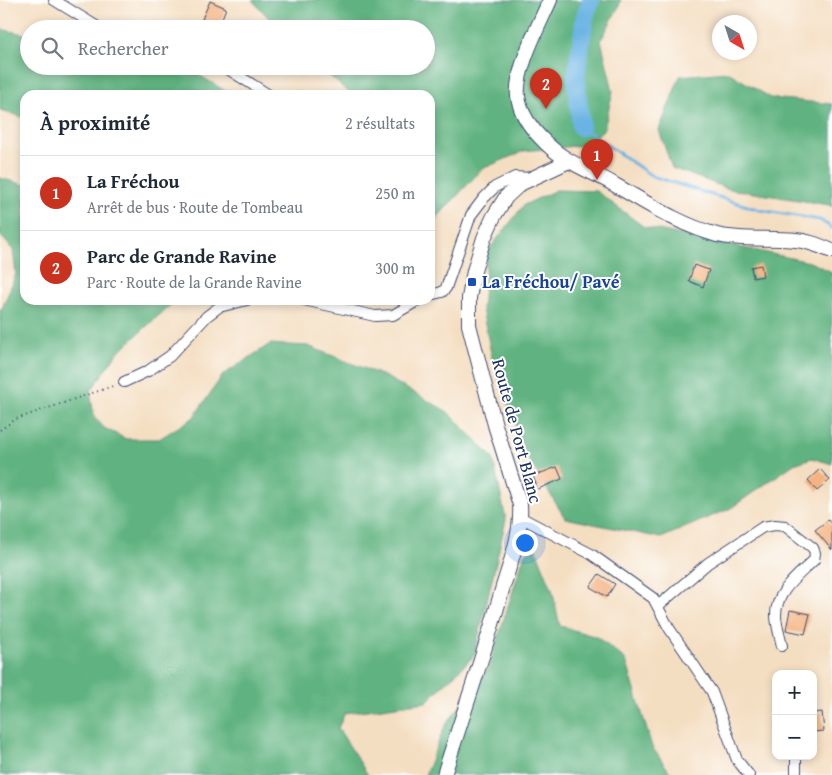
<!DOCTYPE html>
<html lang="fr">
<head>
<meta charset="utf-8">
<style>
	:root { --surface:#fff; --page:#f2f2f3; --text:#1f2937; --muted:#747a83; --line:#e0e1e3; --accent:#c8321e }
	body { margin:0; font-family:"Gentium Book Plus",serif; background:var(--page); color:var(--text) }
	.controls { position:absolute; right:15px; bottom:15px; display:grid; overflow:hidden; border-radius:10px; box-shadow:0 2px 8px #0003 }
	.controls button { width:45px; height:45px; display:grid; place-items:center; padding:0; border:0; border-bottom:1px solid var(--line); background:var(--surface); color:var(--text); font:25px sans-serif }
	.compass { position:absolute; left:712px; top:15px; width:45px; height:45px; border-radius:50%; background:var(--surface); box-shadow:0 2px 8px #0003; rotate:141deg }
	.you { position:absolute; left:524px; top:542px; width:18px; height:18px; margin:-12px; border:4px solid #fff; border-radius:50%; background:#1a73e8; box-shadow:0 0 0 8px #1a73e833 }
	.badge { display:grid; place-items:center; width:32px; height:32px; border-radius:50%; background:var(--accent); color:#fff; font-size:16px; font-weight:700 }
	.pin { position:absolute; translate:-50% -41px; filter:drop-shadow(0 1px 2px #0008) }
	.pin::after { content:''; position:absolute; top:26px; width:18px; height:15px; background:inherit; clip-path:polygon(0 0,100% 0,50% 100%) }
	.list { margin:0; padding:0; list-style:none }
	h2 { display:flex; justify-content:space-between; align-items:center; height:65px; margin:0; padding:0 20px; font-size:21px }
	h2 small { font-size:16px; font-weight:400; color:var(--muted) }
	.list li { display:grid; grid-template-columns:32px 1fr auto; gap:15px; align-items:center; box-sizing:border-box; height:75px; padding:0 20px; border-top:1px solid var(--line) }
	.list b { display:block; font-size:19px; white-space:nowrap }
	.list p { margin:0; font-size:16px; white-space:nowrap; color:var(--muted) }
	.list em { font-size:16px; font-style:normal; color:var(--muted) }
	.icon { flex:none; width:28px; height:28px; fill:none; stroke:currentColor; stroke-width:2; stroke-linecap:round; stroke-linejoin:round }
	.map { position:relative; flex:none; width:832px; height:775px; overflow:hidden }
	.search { position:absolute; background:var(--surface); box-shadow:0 2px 8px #0003; left:20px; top:20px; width:415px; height:55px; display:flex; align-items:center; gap:12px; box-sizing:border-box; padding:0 18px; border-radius:28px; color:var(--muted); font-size:19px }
	.panel { position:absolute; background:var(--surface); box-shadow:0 2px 8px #0003; left:20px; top:90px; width:415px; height:215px; border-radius:15px }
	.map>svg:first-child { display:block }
	.forest { fill:#61b380; stroke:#3e716f }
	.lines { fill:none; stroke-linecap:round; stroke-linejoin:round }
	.stream { stroke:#6bb3e3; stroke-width:3 }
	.river { stroke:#6bb3e3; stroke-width:18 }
	.building { fill:#f4b381 }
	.street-casing { stroke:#3c496d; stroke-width:12 }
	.secondary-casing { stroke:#3c496d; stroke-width:16 }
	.path { stroke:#3c496d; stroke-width:2; stroke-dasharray:1 4; stroke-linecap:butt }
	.street { stroke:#fff; stroke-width:10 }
	.secondary { stroke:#fff; stroke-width:14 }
	.transit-dot { fill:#1a4fb4; stroke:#fff; stroke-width:2 }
	.labels { text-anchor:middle; stroke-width:4; stroke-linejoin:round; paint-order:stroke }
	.transit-label { font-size:18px; font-weight:bold; fill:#164399; stroke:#fff; text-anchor:start }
	.street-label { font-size:18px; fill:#1b2f5e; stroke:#fff }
</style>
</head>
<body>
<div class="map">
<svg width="832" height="775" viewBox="0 0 832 775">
	<rect width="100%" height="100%" fill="#fff"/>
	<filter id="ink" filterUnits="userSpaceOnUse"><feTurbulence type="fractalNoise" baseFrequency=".02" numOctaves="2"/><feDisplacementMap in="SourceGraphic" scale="10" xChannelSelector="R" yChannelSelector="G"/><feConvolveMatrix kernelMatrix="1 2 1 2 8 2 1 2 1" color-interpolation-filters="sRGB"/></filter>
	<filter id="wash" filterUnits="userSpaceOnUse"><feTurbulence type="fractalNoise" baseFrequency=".0096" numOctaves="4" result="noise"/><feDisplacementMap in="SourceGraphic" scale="20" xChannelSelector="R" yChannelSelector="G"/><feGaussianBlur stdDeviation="1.12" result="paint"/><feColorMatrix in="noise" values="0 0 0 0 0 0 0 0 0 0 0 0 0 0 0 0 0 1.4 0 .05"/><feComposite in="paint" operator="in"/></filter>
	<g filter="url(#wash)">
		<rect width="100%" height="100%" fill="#f4dec1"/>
		<g class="forest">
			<polygon points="252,0 621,0 619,6 601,40 613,91 604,129 586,145 524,151 482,169 430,225 430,95 352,95 318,66 426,66 426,29 279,29"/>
			<polygon points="0,29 29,35 29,66 184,66 232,95 25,95 25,118 0,110"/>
			<polygon points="728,72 771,98 832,104 832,207 829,205 729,189 672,168 659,130 680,76"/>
			<polygon points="0,178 25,185 25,300 176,300 117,353 90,392 94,416 104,428 126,439 159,439 193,418 223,375 270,344 308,346 386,377 448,412 493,458 506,520 474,656 426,702 345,713 338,728 368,775 0,775 0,310 2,309 16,274 13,250 0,235"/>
			<polygon points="556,190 596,191 644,227 810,262 830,271 832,273 832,464 812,458 794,464 731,508 661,538 565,518 526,455 492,358 482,309 487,252 524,205"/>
			<polygon points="536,549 552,589 560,626 597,637 626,660 652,747 672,775 425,775 445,726 488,669 525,553"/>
		</g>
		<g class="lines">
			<polyline class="stream" points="581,127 652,176 760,210 820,220 832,228"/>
			<polyline class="river" points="581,127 576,78 585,16 591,0"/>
		</g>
		<g id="blocks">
			<g class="building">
				<polygon points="210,1 226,8 219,26 202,19"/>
				<polygon points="694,265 709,270 703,287 689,281"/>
				<polygon points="761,265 763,276 753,278 751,267"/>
				<polygon points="557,467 562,479 538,489 533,476"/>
				<polygon points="820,469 830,480 817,491 808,480"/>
				<polygon points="828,520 832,525 832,550 815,530"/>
				<polygon points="599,574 615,584 607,597 590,587"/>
				<polygon points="790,610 810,614 805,634 786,630"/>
				<polygon points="822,712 824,731 813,732 813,713"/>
			</g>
		</g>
	</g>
	<g filter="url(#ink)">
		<use href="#blocks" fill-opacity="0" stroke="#3c496d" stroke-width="1"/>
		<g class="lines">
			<defs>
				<g id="street">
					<polyline points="54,0 101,29"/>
					<polyline points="223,66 269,95"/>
					<polyline points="430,295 442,292 446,288 471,215 484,198 495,187 515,177 531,178"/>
					<polyline points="304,300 375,316 393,315 419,300"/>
					<polyline points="124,382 148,371 170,356 207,316 219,307 247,300"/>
					<polyline points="520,517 591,554 653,598 669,628 712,692 737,760 749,775"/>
					<path d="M658 606 708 563 763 527 775 525 785 526 813 548 815 553 814 560C799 575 776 591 776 615 776 625 780 636 782 646"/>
					<polyline points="796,756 796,775"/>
				</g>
				<g id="secondary">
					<path d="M550 0C539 25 515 70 518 96 520 115 533 131 547 144 566 163 592 171 615 185 647 203 680 225 717 235 743 241 770 237 796 240 809 241 820 246 832 251"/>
					<path d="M444 775C463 713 485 652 502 590 510 563 522 534 520 505L495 425 469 325V298L474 271 484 238 494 216 506 197 520 184 569 161"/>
				</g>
			</defs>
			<use href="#street" class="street-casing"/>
			<use href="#secondary" class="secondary-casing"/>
			<polyline class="path" points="0,430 16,419 116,385"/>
			<use href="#street" class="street"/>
			<use href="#secondary" class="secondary"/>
		</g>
	</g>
	<rect class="transit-dot" x="467" y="277" width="10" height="10" rx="2.5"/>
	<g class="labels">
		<g class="transit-label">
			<text x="482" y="288">La Fréchou/ Pavé</text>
		</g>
		<g class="street-label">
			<text transform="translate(517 431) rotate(75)" y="6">Route de Port Blanc</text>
		</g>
	</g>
</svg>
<div class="controls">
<button>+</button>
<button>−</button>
</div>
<svg class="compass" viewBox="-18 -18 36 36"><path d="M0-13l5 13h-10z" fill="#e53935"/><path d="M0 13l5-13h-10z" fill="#747a83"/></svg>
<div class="you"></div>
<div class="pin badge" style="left:597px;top:180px">1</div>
<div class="pin badge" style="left:546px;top:109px">2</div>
<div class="search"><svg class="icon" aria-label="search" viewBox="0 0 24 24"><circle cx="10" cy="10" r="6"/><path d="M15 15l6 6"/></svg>Rechercher</div>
<section class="panel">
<h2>À proximité<small>2 résultats</small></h2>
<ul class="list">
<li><span class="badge">1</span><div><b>La Fréchou</b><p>Arrêt de bus · Route de Tombeau</p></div><em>250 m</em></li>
<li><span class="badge">2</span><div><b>Parc de Grande Ravine</b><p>Parc · Route de la Grande Ravine</p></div><em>300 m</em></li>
</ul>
</section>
</div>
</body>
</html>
